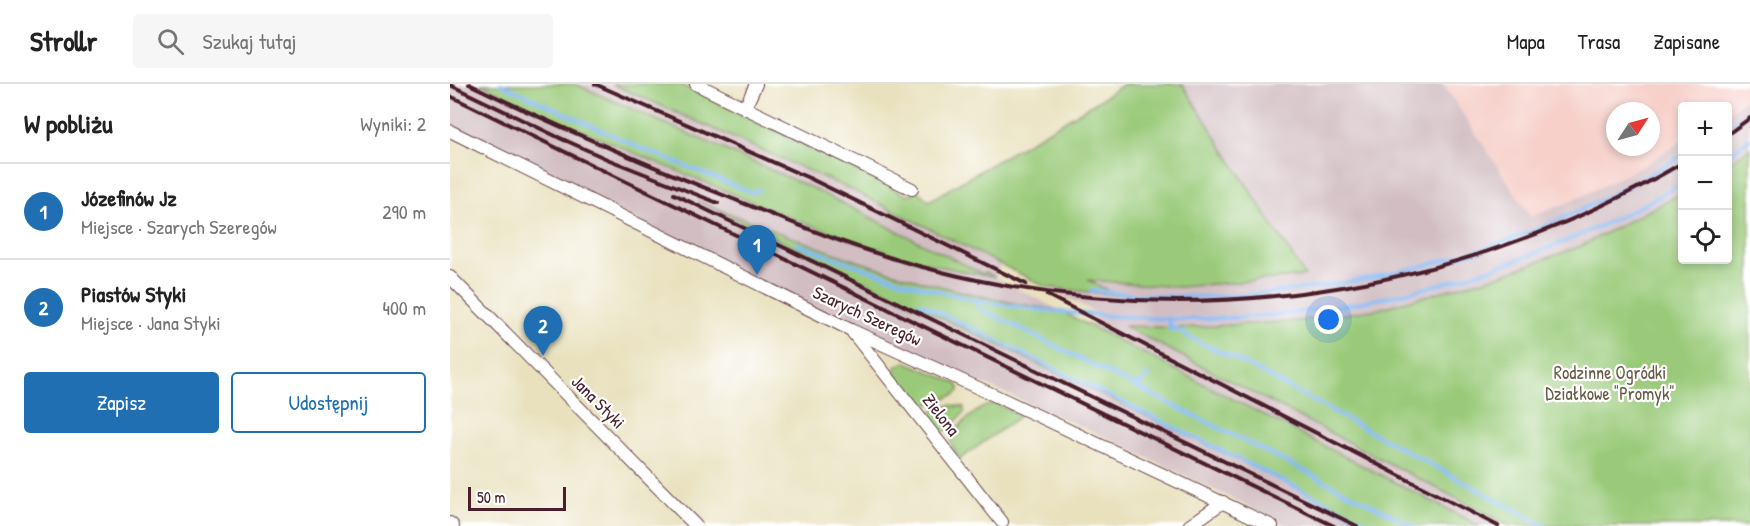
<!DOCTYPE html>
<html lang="pl">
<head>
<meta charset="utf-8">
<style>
	:root { --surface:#fff; --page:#f6f6f6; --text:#222; --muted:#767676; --line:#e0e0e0; --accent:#1f6fb2 }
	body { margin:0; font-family:"Patrick Hand",sans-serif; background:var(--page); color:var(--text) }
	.controls { position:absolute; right:18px; top:18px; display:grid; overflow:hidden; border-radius:6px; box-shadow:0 3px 9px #0003 }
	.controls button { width:54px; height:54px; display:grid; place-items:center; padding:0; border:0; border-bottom:2px solid var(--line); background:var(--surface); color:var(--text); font:30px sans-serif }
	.compass { position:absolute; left:1156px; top:18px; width:54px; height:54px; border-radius:50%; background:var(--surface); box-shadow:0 3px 9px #0003; rotate:54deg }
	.scale { position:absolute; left:18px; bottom:15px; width:98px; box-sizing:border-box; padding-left:6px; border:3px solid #4a1f2b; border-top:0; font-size:16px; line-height:21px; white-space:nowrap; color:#4a1f2b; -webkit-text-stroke:4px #fff; paint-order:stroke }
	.you { position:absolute; left:879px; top:236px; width:21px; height:21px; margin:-15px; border:4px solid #fff; border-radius:50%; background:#1a73e8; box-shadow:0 0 0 9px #1a73e833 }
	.badge { display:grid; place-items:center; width:39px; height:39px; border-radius:50%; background:var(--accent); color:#fff; font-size:20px; font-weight:700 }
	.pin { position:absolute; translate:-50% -50px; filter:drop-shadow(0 2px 3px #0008) }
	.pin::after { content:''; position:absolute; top:32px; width:21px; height:18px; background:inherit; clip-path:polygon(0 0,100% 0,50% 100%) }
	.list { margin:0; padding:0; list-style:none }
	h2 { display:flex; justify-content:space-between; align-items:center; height:78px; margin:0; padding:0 24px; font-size:26px }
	h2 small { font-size:20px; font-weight:400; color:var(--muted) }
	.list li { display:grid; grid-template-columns:39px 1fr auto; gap:18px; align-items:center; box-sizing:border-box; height:96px; padding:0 24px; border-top:2px solid var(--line) }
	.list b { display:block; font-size:22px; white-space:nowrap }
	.list p { margin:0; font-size:20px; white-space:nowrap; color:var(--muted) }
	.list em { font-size:20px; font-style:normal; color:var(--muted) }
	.actions { display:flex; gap:12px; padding:18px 24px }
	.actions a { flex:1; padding:14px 0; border:2px solid var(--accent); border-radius:6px; text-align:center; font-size:21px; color:var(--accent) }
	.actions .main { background:var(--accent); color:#fff }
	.icon { flex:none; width:33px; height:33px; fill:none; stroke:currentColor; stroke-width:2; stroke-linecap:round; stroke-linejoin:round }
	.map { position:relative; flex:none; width:1300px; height:442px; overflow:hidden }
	header { display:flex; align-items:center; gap:36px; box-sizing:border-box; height:84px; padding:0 30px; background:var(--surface); border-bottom:2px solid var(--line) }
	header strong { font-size:28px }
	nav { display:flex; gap:33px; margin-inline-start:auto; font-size:21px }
	.search { width:420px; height:54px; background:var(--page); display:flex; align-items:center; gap:15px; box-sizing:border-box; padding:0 21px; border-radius:6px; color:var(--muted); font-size:22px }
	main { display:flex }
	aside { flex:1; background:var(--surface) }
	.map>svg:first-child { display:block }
	.built { fill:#f7d0ca; fill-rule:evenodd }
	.industrial { fill:#d2bec2 }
	.green { fill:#9aca79; stroke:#727452; stroke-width:1.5 }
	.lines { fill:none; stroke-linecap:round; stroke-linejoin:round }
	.stream { stroke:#85baf4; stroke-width:4 }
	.street-casing { stroke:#623c41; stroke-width:14 }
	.street { stroke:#fff; stroke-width:12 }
	.rail { stroke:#4a1f2b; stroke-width:4 }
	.labels { text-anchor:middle; stroke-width:4.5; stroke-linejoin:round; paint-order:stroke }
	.street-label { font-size:18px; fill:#4a1f2b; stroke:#fff }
	.park-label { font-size:18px; fill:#665b46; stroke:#fff }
</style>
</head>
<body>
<header>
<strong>Strollr</strong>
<div class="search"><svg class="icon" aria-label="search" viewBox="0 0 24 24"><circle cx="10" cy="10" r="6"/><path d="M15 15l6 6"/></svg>Szukaj tutaj</div>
<nav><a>Mapa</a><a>Trasa</a><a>Zapisane</a></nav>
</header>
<main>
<aside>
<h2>W pobliżu<small>Wyniki: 2</small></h2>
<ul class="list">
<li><span class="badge">1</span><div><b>Józefinów Jz</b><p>Miejsce · Szarych Szeregów</p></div><em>290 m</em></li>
<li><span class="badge">2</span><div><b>Piastów Styki</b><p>Miejsce · Jana Styki</p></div><em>400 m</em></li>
</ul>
<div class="actions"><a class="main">Zapisz</a><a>Udostępnij</a></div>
</aside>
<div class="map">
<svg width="1300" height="442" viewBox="0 0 1300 442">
	<rect width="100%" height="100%" fill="#fff"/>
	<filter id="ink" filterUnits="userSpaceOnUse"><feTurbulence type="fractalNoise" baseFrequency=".0167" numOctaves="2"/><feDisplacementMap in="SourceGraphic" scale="12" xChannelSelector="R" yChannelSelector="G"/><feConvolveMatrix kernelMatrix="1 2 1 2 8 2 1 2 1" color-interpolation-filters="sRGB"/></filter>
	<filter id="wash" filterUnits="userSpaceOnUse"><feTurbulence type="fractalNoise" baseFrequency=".008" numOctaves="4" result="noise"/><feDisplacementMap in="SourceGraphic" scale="24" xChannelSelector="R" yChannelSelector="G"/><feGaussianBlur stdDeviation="1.35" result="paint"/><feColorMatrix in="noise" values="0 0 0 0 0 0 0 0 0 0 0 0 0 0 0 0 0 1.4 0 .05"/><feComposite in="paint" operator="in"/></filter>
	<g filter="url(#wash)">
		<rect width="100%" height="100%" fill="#e9e1be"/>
		<path class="built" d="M993 0H1300V12L1278 29V22H1232V57L1197 80 1124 116 1081 134ZM1165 27H1201V63H1165Z"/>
		<g class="industrial">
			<polygon points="0,0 31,0 135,49 353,139 429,164 513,188 534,190 362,104 125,0 162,0 451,129 551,181 545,193 609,226 553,217 488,201 418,181 259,122 925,442 839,442 642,347 522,295 327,206 0,44"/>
			<polygon points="732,0 993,0 1081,133 1124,116 1197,80 1232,57 1232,109 1131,162 1051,191 928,225 848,237 730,244 676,243 1060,442 1030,442 641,242 647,229 596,203 664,211 636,196 730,203 855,192"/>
			<polygon points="1300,12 1300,64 1278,80 1278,29"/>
		</g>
		<g class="green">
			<path d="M31 0H125L362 104 533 190 535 188 545 193C451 179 360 142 273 106 191 72 111 39 31 0Z"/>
			<polygon points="162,0 229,0 456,111 468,107 479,117 645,19 674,0 732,0 855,192 730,203 638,196 666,211 596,203 402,106"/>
			<polygon points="1300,64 1300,442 1060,442 674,242 730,244 848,237 928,225 1051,191 1131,162 1232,109 1232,176 1278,176 1278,80"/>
			<path d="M248 117C364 163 483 210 609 226L1030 442H925Z"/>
			<polygon points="456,278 506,299 509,303 509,307 504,311 469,324 442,292 447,282"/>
			<path d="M543 320 549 321 570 332 510 375 501 360C500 345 530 322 543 320Z"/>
			<polygon points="500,321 514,323 514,329 496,347 486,349 477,335 483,327"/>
		</g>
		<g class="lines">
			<g class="stream">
				<polyline points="51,0 193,65 301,108 305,108 309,105"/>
				<polyline points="1278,43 1300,27"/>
				<polyline points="1278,70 1300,55"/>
				<path d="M347 160C407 182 467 205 531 217 592 228 655 232 718 235"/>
				<path d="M641 206C773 225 922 202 1048 160 1112 138 1174 106 1232 72"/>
				<polyline points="529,216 527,223 964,442"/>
				<polyline points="470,219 925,442"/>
				<polyline points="720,241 744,256 788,276 1095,442"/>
				<path d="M721 247 718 235C892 239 1083 187 1232 99"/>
				<polyline points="684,301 691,299 698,291"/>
			</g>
		</g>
	</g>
	<g filter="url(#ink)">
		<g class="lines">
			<defs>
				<g id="street">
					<polyline points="246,0 462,105"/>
					<polyline points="295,24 306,0"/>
					<polyline points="0,47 401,246 546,312 822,442"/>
					<polyline points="0,193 246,442"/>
					<polyline points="403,249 552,438"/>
					<polyline points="0,439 3,442"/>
					<polyline points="739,442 773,418"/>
				</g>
			</defs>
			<use href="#street" class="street-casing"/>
			<use href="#street" class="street"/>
			<g class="rail">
				<path d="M19 0C104 41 190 78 278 113 345 140 413 168 484 186 737 251 1007 212 1232 79"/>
				<polyline points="145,0 359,94 576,200"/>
				<polyline points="0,1 116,57"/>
				<polyline points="0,12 884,442"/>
				<polyline points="1278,50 1300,34"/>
				<polyline points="108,53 157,75 268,119"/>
				<polyline points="224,110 907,442"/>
				<polyline points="597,211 1048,442"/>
			</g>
		</g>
	</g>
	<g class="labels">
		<g class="street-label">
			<text transform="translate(417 232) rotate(25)" y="6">Szarych Szeregów</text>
			<text transform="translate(148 318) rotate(45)" y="6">Jana Styki</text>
			<text transform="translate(491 331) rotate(52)" y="6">Zielona</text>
		</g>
		<g class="park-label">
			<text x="1160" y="295">Rodzinne Ogródki<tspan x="1160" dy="21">Działkowe "Promyk"</tspan></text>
		</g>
	</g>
</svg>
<div class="controls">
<button>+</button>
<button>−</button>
<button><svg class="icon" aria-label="locate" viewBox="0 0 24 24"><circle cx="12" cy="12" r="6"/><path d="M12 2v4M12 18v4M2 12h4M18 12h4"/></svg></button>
</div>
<svg class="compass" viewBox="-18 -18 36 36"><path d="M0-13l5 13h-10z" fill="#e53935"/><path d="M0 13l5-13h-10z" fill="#767676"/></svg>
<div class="scale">50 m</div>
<div class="you"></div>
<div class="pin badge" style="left:307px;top:191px">1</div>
<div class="pin badge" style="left:93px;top:272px">2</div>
</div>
</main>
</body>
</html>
